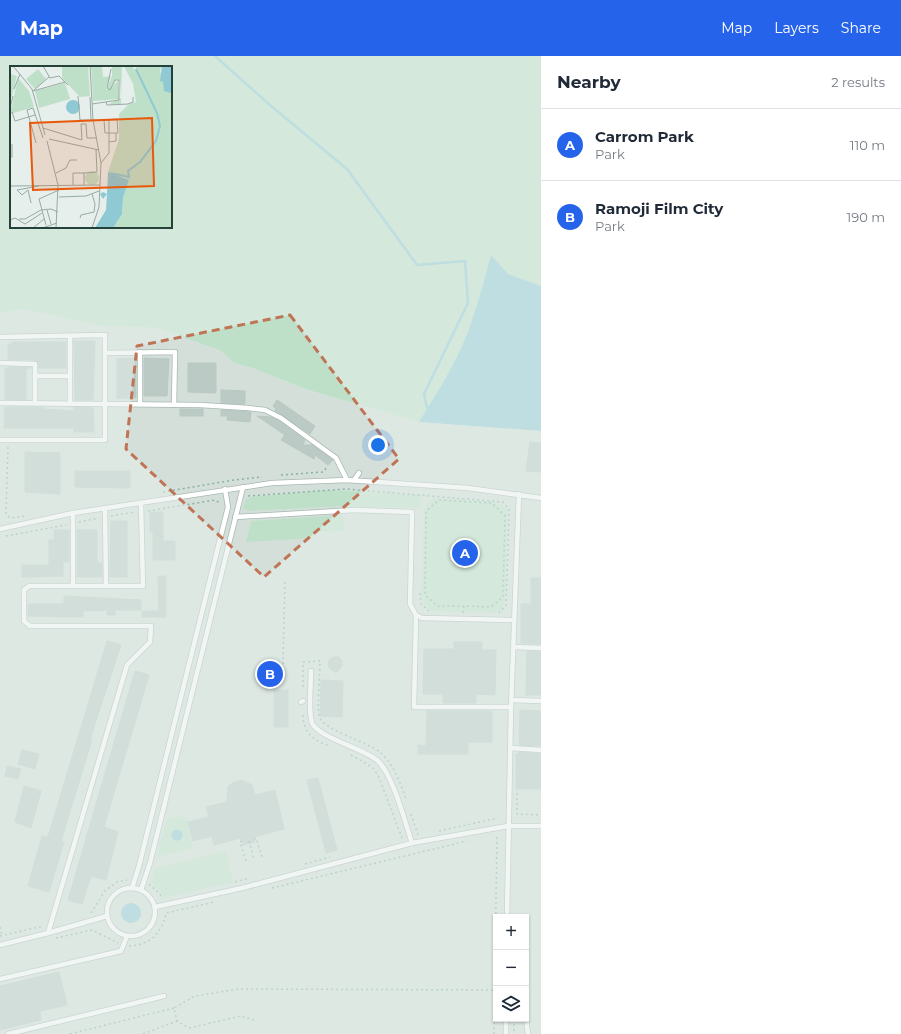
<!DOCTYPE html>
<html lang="en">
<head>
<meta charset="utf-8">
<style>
	:root { --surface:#fff; --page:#f6f6f7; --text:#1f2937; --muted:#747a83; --line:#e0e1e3; --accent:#2563eb }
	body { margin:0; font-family:Montserrat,sans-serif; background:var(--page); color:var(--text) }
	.controls { position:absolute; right:12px; bottom:12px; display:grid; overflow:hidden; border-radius:0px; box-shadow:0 1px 3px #0004 }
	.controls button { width:36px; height:36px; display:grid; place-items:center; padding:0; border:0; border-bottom:1px solid var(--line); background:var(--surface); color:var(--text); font:20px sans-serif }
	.you { position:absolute; left:378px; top:389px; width:14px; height:14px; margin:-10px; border:3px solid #fff; border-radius:50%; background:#1a73e8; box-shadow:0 0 0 6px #1a73e833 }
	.badge { display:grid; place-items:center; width:26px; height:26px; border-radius:50%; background:var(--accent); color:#fff; font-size:13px; font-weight:700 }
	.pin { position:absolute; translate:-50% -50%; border:2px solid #fff; box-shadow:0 1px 4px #0006 }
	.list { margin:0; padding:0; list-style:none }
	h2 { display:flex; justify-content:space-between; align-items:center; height:52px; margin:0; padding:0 16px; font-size:17px }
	h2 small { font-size:13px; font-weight:400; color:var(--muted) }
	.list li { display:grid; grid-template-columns:26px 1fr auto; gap:12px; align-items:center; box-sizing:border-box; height:72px; padding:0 16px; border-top:1px solid var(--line) }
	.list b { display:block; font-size:15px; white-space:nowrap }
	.list p { margin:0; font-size:13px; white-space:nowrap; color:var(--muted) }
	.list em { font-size:13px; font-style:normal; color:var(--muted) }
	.icon { flex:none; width:22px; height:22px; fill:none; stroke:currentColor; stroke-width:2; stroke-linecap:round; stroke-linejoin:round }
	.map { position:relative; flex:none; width:541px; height:978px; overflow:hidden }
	header { display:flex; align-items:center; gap:24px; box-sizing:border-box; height:56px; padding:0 20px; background:var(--accent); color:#fff }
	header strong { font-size:19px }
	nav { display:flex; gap:22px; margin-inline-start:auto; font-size:14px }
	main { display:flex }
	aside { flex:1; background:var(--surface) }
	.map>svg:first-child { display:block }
	.built { fill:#d4dfda; fill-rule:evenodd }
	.green { fill:#bfe0c8; fill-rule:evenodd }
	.water { fill:#8ec9d4 }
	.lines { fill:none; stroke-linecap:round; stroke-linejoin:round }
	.stream { stroke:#8ec9d4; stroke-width:2.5 }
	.building { fill:#bbcac4; stroke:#b8c9c2 }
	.lane-casing { stroke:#a8b8b2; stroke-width:6 }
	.path { stroke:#86b3a5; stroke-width:1.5; stroke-dasharray:2 3; stroke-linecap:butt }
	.lane { stroke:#fff; stroke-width:4.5 }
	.marked { fill:none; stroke:#c07456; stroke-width:3; stroke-dasharray:8 5; stroke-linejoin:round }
	.inset-river { fill:none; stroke:#8ec9d4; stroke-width:2 }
	.inset-road { fill:none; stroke:#98aaa4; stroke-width:1 }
	.view { fill:#e8590c; fill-opacity:0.15; stroke:#e8590c; stroke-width:2 }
	.inset-edge { fill:none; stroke:#24423a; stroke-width:2 }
</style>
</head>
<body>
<header>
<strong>Map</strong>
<nav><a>Map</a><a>Layers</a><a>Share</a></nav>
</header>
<main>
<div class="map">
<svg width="541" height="978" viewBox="0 0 541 978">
	<rect width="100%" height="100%" fill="#e6efeb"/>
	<path class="built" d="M23 253 103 270 158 272 221 295 234 307 255 313 308 334 419 366 541 375V978H0V257ZM496 861H526V963H496Z"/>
	<g class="green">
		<path d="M0 0H541V230L507 218 491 199C484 226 477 252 467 278 455 309 436 338 419 366L308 334 255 313 234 307 221 295 158 272 103 270 23 253 0 257ZM11 11H171V171H11Z"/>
		<polygon points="327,434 421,439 420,452 345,450 251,455 243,453 246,443 252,441"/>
		<path d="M433 442 497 446 507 454 505 544C504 551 501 554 495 557L432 555 424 549 422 541 424 454 426 448Z"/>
		<polygon points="341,459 344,462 344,475 314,476 313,482 246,486 251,465"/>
		<polygon points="183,760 187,763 193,792 157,801 166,764"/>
		<polygon points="226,795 233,826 164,842 159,834 151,827 155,812"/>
	</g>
	<g class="water">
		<path d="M491 199 508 218 541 230V375L419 366C436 338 455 309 467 278 477 252 484 225 491 199Z"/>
		<circle cx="177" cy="779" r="5.5"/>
		<circle cx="131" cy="857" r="10"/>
	</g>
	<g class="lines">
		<polyline class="stream" points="215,0 271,50 347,113 417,209 465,205 468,247 424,338 427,352 431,353"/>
	</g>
	<g class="building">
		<polygon points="74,285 95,285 93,344 75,344"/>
		<polygon points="12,286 66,286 66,312 39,312 38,307 35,304 8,303 8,288 12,288"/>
		<polygon points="136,302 136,342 117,342 117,303"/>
		<polygon points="144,302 169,303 167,340 144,340"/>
		<polygon points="188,307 216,307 216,337 188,336"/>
		<polygon points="8,311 31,312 26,312 26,344 5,343 5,313 8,313"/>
		<polygon points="221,334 245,335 245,348 221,347"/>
		<polygon points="277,344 315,370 310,378 275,355 276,353 273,350"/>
		<polygon points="5,351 43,351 43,353 74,355 74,351 93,352 94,376 74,376 74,372 4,372"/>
		<rect x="180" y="353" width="23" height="7"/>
		<polygon points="221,354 251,356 250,366 227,364 228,360 221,360"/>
		<polygon points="257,360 271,361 279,365 305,384 303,389 312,389 333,404 328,409 315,399 314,403 281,384 285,379"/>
		<polygon points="530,386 541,387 541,416 526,415"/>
		<polygon points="25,396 60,397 60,438 25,436"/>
		<polygon points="75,415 130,415 130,432 75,431"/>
		<polygon points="150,456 163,456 163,485 175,485 175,504 153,504 153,476 150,476"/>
		<polygon points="111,465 127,465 127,521 110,521"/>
		<polygon points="54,474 69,474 69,506 63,506 63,520 22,521 22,509 49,509 49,484 54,484"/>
		<polygon points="77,474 97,474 97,507 102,507 102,521 77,521"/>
		<polygon points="158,520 166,520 166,561 142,561 142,555 159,555"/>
		<polygon points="531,522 541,522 541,588 521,587 521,548 531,548"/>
		<polygon points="64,540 141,544 141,554 115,554 115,559 107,559 107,554 83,555 83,561 28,560 28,548 64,548"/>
		<polygon points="107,585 121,589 90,683 92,684 61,785 64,786 49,836 28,830 42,780 48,781"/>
		<polygon points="454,586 482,586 482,594 496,594 495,639 476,638 476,647 443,647 443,638 423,638 424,593 454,593"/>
		<polygon points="527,595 541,596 541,639 526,639"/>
		<polygon points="335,601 339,601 342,605 342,610 336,617 329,612 328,607 330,603"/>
		<polygon points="135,615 149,619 104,771 118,776 106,824 91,820 82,848 68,844"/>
		<polygon points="321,624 343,625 342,661 320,660"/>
		<rect x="274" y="634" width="14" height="37"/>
		<polygon points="520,654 541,655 541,690 519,689"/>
		<polygon points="427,655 492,655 492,686 468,686 468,698 418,698 418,689 426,690"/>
		<polygon points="22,694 39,698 35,713 18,708"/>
		<polygon points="519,696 541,698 541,733 516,733 516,698 519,698"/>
		<polygon points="7,710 21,713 18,723 5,720"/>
		<polygon points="318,722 337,794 326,797 307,724"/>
		<polygon points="242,724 252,729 255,739 275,734 284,773 253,781 255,786 243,789 241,782 214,789 212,780 193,785 188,766 209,761 206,751 227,746 228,731 232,727"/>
		<polygon points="24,730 41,735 31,772 15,766"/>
		<polygon points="59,916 67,949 40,955 41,964 0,974 0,930"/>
	</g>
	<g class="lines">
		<defs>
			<g id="lane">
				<polyline points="0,281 105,279 105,384 0,384"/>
				<polyline points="105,297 175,296 174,349"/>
				<polyline points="0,307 35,308 35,347"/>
				<polyline points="35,320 70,320"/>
				<polyline points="0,347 200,349 248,352 265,354 281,362 336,402 347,424"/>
				<polyline points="70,347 70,280"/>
				<polyline points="140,348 140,296"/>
				<polyline points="354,424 359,417"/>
				<polyline points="105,452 106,530"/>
				<polyline points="73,457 73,529"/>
				<polyline points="235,461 355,454 412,456 410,548 416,559 422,562 513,564"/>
				<polyline points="0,473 73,457 272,427 347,424 468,432 541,442"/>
				<polyline points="416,559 414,651 511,651"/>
				<polyline points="513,591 541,592"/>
				<path d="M311 615C311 627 308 656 312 667 319 682 363 692 378 705 393 719 405 766 412 787"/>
				<polyline points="511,644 541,645"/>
				<polyline points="301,646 303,645"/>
				<polyline points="510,692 541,694"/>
				<circle cx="131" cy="856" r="24"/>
				<polyline points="132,832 139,810 228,451 225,433"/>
				<polyline points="141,834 150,807 243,431"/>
				<polyline points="155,851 242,832 412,787 508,770 541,770"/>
				<polyline points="507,861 511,651 519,438"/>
				<polyline points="48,877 127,609 150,586 151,570 30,570 24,565 24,534 29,530 143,530 141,447"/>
				<polyline points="0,889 48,877 107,860"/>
				<polyline points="0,923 121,895 127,880"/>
				<polyline points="506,963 506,978"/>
				<polyline points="526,963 528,978"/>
				<polyline points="8,978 164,940"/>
			</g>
		</defs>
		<use href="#lane" class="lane-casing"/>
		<g class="path">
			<polyline points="8,391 6,458 10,462 27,460"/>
			<polyline points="281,419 323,416 327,411"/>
			<polyline points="163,436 234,424 262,421"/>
			<polyline points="248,440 346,433 503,446 509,453 509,460 506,549 499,557"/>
			<polyline points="148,455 215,444 220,447"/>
			<polyline points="111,460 135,456"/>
			<polyline points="79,466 99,462"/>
			<polyline points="6,480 66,469"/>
			<polyline points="420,537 421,548 429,555"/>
			<polyline points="463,557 464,550 491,551 503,541 505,460 492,447 439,444 426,455 425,539 437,550 464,550"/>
			<polyline points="283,608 285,523"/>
			<path d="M303 631V606L320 605C320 618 317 649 319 660 322 674 369 686 381 697 394 709 400 726 406 743"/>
			<path d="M303 659C303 677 315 686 331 690"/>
			<polyline points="351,699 372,711 378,719 402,782"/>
			<polyline points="517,737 517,758 541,759"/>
			<polyline points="411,758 418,779"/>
			<polyline points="439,775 498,762"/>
			<polyline points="254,783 256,782 262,801"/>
			<polyline points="242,785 240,786 246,805"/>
			<polyline points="249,785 254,803"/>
			<polyline points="305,808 330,801"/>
			<polyline points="235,826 249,822"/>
			<polyline points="149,828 160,838 162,843"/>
			<polyline points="272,832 467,785"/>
			<polyline points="91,857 105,835 117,826 127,824"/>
			<polyline points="0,871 2,880"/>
			<polyline points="0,880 43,870"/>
			<polyline points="56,882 92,874 118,887"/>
			<path d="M129 890C150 889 162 877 166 857L214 846"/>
			<polyline points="514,963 514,978"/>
			<polyline points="254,964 241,960 189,972 177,965 174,952 195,940 239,933 496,934"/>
			<polyline points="70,978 174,952"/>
			<polyline points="143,978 177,965"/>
			<polyline points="494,978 497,778"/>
		</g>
		<use href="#lane" class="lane"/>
	</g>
	<path d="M0 0H541V978H0ZM290 259 399 403 264 521 126 393 137 290Z" fill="#e6efeb" fill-opacity=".55" fill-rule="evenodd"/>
	<path class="marked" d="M290 259 399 403 264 521 126 393 137 290Z"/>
	<g transform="translate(10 10)">
		<rect width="162" height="162" fill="#e6efeb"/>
		<path d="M52 0H78L80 30 70 31 52 12ZM81 0H92L93 11 101 10 96 21 97 24 108 15 109 33 83 35ZM102 0H112L111 38H99L111 32 110 15 107 13 100 22H97L102 10ZM114 0H123L124 4 128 0H152L150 5 153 16 161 27 162 162H103L112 148 113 132 119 114 98 106 109 73V48L119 38 126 36 123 18ZM28 3 36 13 25 23 16 13ZM0 8 7 10 0 37ZM8 12 19 25 24 41 0 48ZM55 17 60 33 29 42 25 25ZM75 112a7 7 0 1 1 14 0a7 7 0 1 1-14 0Z" fill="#bfe0c8"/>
		<path d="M152 0H162V34L161 27 154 25 153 16 150 15ZM56 41a7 7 0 1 1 14 0a7 7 0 1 1-14 0ZM98 106 119 114 113 132 112 148 103 162H85L96 144 97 128 93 133 90 128 93 126 97 128Z" fill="#8ec9d4"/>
		<path class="inset-river" d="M100 107 119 111 118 105 130 96 146 75 150 60 147 47 126 3"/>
		<path class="inset-road" d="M3 0 22 23 35 69M33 0 40 12 49 10 55 16M80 0 83 54 91 97 89 141 82 162M4 23 10 8M24 24 39 11M23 25 55 16 58 19M68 30 70 54H94L107 53 108 67H95L94 54M80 31 81 54M96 36 97 39 118 38 123 36V31M82 38 109 34V14H105L100 24 97 22 101 3M0 42 3 30M2 46 5 55 25 49M33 62 72 74 71 58H76L77 72H87M39 73 89 84M37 75 48 119 46 162M99 76 106 75V67M26 77 17 44 23 42 33 72M0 91H2V78M91 97 99 87V54M46 107 56 102 60 94H67M63 119V107H74M74 119V107L87 106 86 84M0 120 90 119M18 124 12 129 7 124 29 120M18 124 21 137M49 131 76 130 89 125M37 144 41 158M70 152 71 149 84 146 85 138 82 128M9 153H15L31 144 41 143 48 146M0 154 5 152 15 158 32 147M36 159 29 133 49 124M23 162 34 153M32 162 47 157"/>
		<path class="view" d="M142 52 144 120 23 124 20 57Z"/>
		<rect width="162" height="162" class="inset-edge"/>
	</g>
</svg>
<div class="controls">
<button>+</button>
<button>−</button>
<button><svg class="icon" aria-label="layers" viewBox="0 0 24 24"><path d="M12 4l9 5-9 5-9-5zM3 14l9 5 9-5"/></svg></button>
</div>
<div class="you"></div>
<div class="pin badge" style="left:465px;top:497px">A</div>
<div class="pin badge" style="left:270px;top:618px">B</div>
</div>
<aside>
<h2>Nearby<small>2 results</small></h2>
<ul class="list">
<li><span class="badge">A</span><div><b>Carrom Park</b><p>Park</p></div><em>110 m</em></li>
<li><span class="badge">B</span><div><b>Ramoji Film City</b><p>Park</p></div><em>190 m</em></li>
</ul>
</aside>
</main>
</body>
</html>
